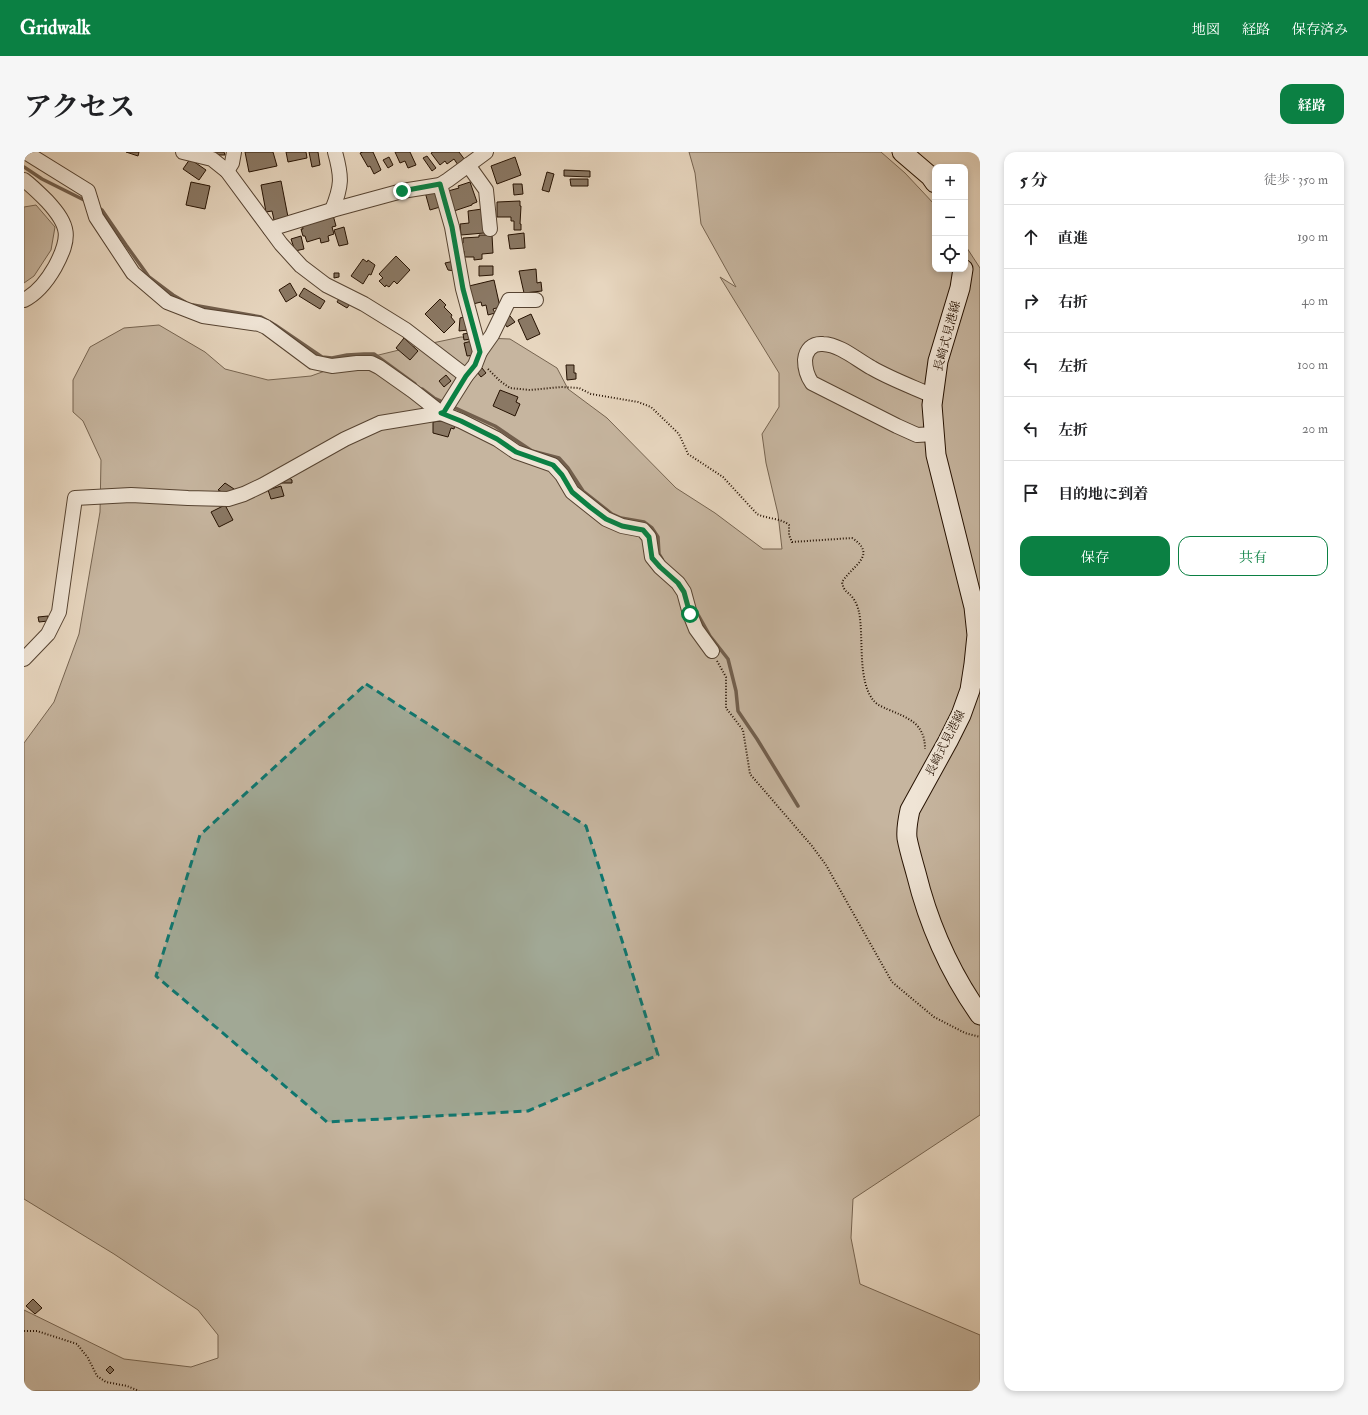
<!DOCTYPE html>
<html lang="ja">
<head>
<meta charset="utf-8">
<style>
	:root { --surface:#fff; --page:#f6f6f6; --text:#202124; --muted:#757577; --line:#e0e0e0; --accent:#0b8043 }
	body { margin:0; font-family:"IM FELL Double Pica","Noto Serif JP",serif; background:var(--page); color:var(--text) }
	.controls { position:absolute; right:12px; top:12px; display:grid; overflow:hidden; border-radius:8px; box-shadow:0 2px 6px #0003 }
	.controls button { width:36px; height:36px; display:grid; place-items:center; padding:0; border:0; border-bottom:1px solid var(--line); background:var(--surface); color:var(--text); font:20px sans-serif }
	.stop { position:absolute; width:12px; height:12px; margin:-9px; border:3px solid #0b8043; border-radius:50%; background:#fff }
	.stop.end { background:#0b8043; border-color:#fff; box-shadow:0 1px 4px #0008 }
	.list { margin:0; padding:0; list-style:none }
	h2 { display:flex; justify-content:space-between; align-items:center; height:52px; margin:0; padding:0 16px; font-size:17px }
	h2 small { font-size:13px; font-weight:400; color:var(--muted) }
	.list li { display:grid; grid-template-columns:26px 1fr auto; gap:12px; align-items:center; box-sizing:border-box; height:64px; padding:0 16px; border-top:1px solid var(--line) }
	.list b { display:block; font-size:15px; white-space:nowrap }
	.list em { font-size:13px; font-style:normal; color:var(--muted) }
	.actions { display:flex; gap:8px; padding:12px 16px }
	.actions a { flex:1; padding:9px 0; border:1px solid var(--accent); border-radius:12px; text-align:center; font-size:14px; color:var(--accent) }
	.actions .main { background:var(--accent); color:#fff }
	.icon { flex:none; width:22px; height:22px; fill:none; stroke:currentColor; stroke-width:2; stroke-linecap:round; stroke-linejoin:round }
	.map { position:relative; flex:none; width:956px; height:1239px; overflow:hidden; border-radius:12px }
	header { display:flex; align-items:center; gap:24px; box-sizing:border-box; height:56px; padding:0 20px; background:var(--accent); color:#fff }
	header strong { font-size:19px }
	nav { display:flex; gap:22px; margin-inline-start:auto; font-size:14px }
	.intro { display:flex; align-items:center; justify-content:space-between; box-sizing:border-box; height:96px; padding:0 24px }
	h1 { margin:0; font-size:28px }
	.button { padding:10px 18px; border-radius:12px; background:var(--accent); color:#fff; font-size:14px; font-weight:700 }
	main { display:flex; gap:24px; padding:0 24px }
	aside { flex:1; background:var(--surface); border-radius:12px; box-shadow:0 2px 6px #0003 }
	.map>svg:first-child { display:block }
	.green { fill:#c6b59f; stroke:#766450 }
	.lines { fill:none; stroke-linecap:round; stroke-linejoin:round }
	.stream { stroke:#725f4d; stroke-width:3.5 }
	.building { fill:#8a7864; stroke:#261202 }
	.minor-casing { stroke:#564331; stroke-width:16 }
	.secondary-casing { stroke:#261202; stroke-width:21 }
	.path { stroke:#261202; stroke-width:2; stroke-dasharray:1 2; stroke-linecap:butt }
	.minor { stroke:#efe4d5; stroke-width:14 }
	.secondary { stroke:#efe4d5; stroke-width:19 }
	.route { stroke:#0b8043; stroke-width:5 }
	.marked { fill:#0f766e; fill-opacity:0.2; stroke:#0f766e; stroke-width:3; stroke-dasharray:8 5; stroke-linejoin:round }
	.labels { text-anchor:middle; stroke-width:4; stroke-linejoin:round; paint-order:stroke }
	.street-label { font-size:12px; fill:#261202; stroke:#efe4d5 }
</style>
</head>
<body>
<header>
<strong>Gridwalk</strong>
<nav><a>地図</a><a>経路</a><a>保存済み</a></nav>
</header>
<div class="intro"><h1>アクセス</h1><a class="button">経路</a></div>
<main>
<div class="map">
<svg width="956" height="1239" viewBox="0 0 956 1239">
	<rect width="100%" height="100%" fill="#e7d6bf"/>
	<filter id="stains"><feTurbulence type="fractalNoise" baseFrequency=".005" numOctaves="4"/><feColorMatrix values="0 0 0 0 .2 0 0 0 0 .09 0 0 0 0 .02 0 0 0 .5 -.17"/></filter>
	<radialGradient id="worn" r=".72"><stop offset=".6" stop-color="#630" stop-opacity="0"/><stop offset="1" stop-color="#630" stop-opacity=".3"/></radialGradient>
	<g class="green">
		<polygon points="665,0 857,0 881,21 911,53 911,117 941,117 941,93 956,116 956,963 829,1047 827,1086 836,1132 956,1183 956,1239 0,1239 0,1158 100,1207 167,1215 194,1206 194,1183 174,1158 90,1102 0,1047 0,591 30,550 55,482 76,360 77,308 59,269 49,260 49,228 66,195 100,176 135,173 181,200 201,217 244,228 287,224 326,210 375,198 437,185 486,187 533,216 544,237 583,266 652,336 691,361 739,397 758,397 754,362 742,311 738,282 755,255 755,221 696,125 712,135 677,72 671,21"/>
		<polygon points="12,53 31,75 27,98 10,124 0,131 0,55"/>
	</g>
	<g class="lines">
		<g class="stream">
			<polyline points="0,15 18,27 62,49"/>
			<polyline points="73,55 78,58 102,93 125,125 149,143 161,150"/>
			<polyline points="169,153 237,165 251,173 298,205 308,206 323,203 340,202 350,202 391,232"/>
			<polyline points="398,237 410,246 421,251"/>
			<polyline points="427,254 471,274 508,299 535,306 544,316 559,339 588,362 597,366 620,370 628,376 634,385 635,402 638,407"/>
			<polyline points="672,459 686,484 704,507 712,539 714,559 733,587 774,654"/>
		</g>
	</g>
	<g class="building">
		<polygon points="102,0 115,0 114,4"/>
		<polygon points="187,0 200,0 201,3 193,3"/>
		<polygon points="221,0 249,0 253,14 225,20"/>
		<polygon points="262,0 282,0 283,6 264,10"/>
		<polygon points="285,0 294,0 296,13 288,15"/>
		<polygon points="339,0 349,0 357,18 350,22 346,14 344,15 336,1"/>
		<polygon points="371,0 386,0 392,13 384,16 381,9 376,11"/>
		<polygon points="409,0 435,0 441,8 434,13 430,7 423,12 421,9 416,13 407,1"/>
		<polygon points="403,4 412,16 408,19 399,6"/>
		<polygon points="365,5 369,13 364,16 359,8"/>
		<polygon points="491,5 497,23 473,32 467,14"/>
		<polygon points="166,7 182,18 175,28 159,17"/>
		<polygon points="540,18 566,19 566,25 540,24"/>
		<polygon points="523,20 530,22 525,40 518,38"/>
		<polygon points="546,27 564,27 564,34 547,34"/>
		<polygon points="257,29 264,65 250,68 248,59 242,60 237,33"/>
		<polygon points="167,30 186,34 181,57 162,53"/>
		<polygon points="446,30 453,50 448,52 448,53 430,59 424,39 435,36 434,34"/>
		<polygon points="489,32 498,32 499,42 490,43"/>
		<polygon points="411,37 416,55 406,58 401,40"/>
		<polygon points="496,49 496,54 497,54 496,72 497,72 497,78 490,78 490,69 487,69 487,65 473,65 473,50"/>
		<polygon points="458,57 460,81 437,83 436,72 445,71 444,59"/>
		<polygon points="309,63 312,74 308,75 310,82 304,84 305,89 297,91 296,86 283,90 281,84 279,84 277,77 279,77 278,72"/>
		<polygon points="320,75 324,92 315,94 310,78"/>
		<polygon points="500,81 501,96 486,97 484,83"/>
		<polygon points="455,83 468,83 469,101 458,102 458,107 450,108 450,105 440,105 440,99 437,99 437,91 439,91 439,86 455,85"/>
		<polygon points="277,84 280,97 271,99 267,87"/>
		<polygon points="372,104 386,118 373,132 370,129 365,135 362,133 361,135 355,129 359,126 355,122"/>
		<polygon points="339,107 343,110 344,108 351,113 347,123 345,122 339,132 327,124"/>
		<polygon points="430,109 431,119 424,118 421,111"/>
		<polygon points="455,114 469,114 469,123 455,124"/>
		<polygon points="512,117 513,131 517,130 518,139 500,141 495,119"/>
		<polygon points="310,121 315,121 315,125 310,126"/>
		<polygon points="470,128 476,155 469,157 471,161 464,163 462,153 458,154 457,150 449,152 445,134"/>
		<polygon points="266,131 273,143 262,150 255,138"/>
		<polygon points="280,136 301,149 296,157 275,144"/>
		<polygon points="316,145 326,152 323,156 313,150"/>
		<polygon points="416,147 422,153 420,155 428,163 427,165 431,170 420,181 401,162"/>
		<polygon points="507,162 516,182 503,188 494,168"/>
		<polygon points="486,164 491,170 483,175 479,169"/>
		<polygon points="440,165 444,178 435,179 436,166"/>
		<polygon points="446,181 447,187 440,188 439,182"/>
		<polygon points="380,186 394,199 386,208 372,196"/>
		<polygon points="448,189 451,203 443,204 440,191"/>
		<polygon points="542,213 550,213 550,221 552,221 552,227 543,228"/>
		<polygon points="458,216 462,221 457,225 453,220"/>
		<polygon points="422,223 427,229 420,235 415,229"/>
		<polygon points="476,238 494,245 492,250 496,252 491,264 469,254"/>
		<polygon points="424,268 431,272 430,277 427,276 424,285 409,281 409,270"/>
		<polygon points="264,325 268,328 268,331 257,331 256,329"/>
		<polygon points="201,331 210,337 207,340 198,340 194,338"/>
		<polygon points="257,334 260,344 247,347 244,338"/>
		<polygon points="201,353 209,368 195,375 187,360"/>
		<polygon points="24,464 24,469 15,470 14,465"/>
		<polygon points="9,1147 18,1156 11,1162 2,1154"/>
		<polygon points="86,1214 90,1218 86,1222 82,1218"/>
	</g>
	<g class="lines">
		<defs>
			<g id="minor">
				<polyline points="1,0 64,39 72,65 109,121 143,150 179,164 235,172 242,175 289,210 308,214 333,211 347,211 355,215 389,239 417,261 437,269 473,287 492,300 529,313 538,323 548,340 582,367 598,374 619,378 625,385 628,405 636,415 654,431 660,440 666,462 672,477 688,499"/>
				<polyline points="159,0 188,7 203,19 257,92 277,114 302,133 340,152 382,178 442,224"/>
				<polyline points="444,13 462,38 466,77"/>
				<polyline points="203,19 208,11 210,0"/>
				<path d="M0 28C8 34 16 42 23 49 46 74 47 85 31 115 23 129 14 141 0 148"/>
				<path d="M308 58C318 34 318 25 311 0"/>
				<polyline points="246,77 308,58 378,39 416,33 424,28 462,0"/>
				<polyline points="456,200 468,183 485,148 512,148"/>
				<path d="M909 244C889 235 867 227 848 216 833 208 817 193 799 192 788 191 782 198 781 208 781 217 783 224 788 231L873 274 893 283 910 282"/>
				<polyline points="0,507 24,482 35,460 51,346 107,343 164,346 204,347 220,342 239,333 321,287 356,271 417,261 420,259 442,224 451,213 456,200 439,137 428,75 416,33"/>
			</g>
			<g id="secondary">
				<polyline points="878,0 906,24 911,31"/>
				<path d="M939 117 936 136 914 209 908 253 912 303 950 455 953 483 950 512 946 538 937 563 924 589 886 658C884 667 882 676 883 686 885 697 889 710 892 721 905 774 925 819 956 863"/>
			</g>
		</defs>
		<use href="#minor" class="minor-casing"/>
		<use href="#secondary" class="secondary-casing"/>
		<g class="path">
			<path d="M464 217 476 229 486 236 506 238 537 235 555 236 567 242 614 250 627 255 655 282 664 302 699 325 733 362C743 367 757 366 765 373V383L768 390 828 386C854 403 829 413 818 430 820 441 824 439 829 446 832 450 834 456 835 460 840 485 833 530 850 549 853 553 859 555 863 557 884 566 901 571 901 597"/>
			<polyline points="693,509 702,525 702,556 719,578 726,622 788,694 802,713 868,830 910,865 941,881 956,885"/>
			<polyline points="0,1179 13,1179 53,1192 64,1206 73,1224 82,1230 103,1234 115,1239"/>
		</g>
		<use href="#minor" class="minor"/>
		<use href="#secondary" class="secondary"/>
	</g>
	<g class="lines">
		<polyline class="route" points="378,39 416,32 428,75 439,137 456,200 451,213 442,224 420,260 417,261 437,269 473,287 492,300 529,313 538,323 548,340 566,355 582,367 598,374 619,378 625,385 628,406 636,415 654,431 660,440 666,462"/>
	</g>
	<path class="marked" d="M342 532 562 674 634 903 504 959 303 970 132 824 176 683Z"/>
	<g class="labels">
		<g class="street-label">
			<text transform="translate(923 184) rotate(-75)" y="4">長崎式見港線</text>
			<text transform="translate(921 591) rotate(-63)" y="4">長崎式見港線</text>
		</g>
	</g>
	<rect width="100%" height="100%" filter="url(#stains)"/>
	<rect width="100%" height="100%" fill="url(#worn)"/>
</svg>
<div class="controls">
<button>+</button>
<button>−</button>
<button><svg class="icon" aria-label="locate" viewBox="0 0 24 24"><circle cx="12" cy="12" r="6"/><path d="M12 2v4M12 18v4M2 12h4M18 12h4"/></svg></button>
</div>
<div class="stop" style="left:666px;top:462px"></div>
<div class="stop end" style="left:378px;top:39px"></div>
</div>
<aside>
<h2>5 分<small>徒歩 · 350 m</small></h2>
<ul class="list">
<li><svg class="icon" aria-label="ahead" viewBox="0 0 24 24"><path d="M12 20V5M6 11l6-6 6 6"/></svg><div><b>直進</b></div><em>190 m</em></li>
<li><svg class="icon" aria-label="right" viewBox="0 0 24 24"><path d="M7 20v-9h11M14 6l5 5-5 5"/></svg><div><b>右折</b></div><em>40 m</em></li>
<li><svg class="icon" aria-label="left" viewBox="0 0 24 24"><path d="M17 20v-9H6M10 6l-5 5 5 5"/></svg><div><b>左折</b></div><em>100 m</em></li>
<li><svg class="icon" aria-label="left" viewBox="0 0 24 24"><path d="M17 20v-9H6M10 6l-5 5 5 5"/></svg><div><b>左折</b></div><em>20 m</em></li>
<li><svg class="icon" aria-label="arrive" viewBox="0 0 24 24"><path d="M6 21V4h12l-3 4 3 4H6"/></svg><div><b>目的地に到着</b></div></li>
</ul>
<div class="actions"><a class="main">保存</a><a>共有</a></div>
</aside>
</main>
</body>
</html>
